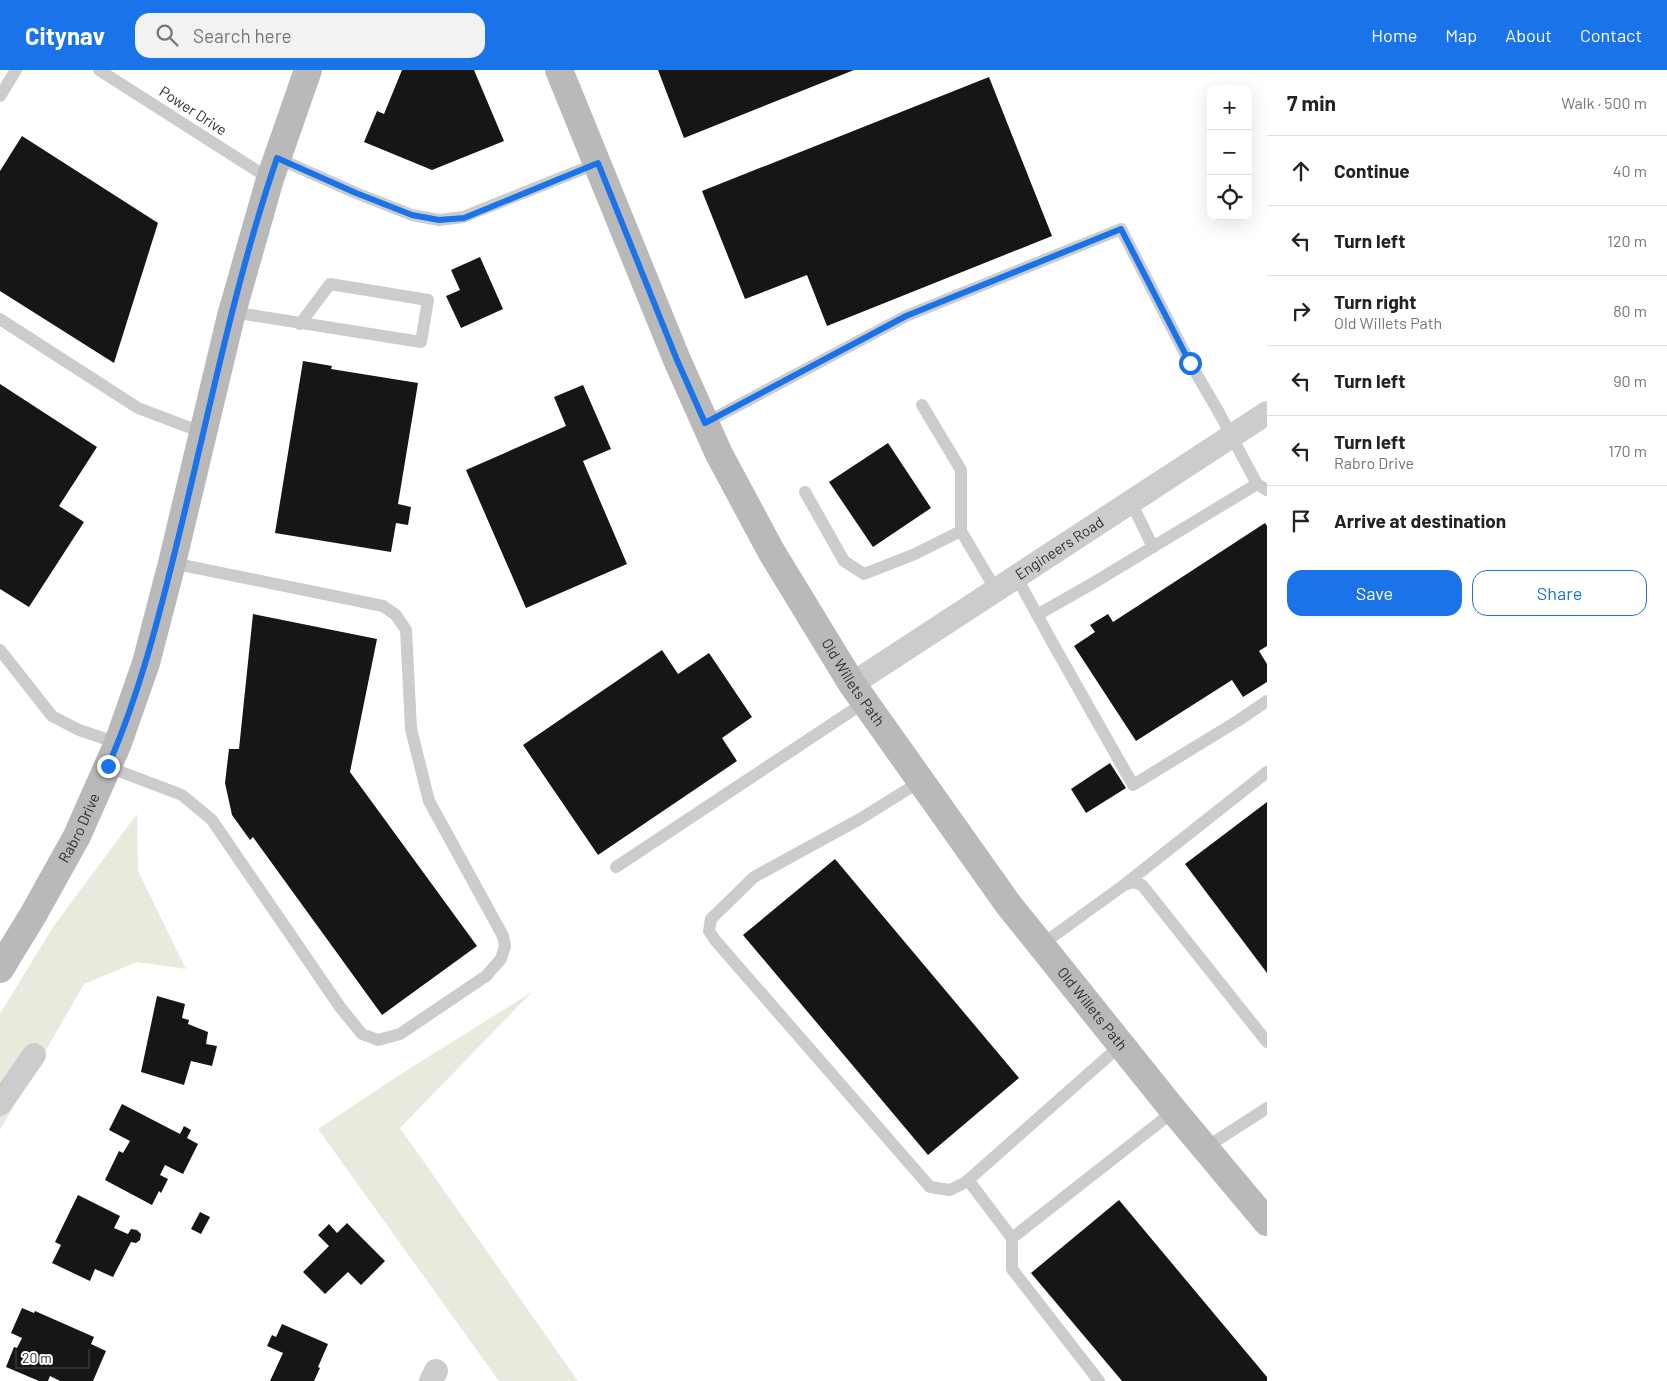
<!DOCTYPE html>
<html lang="en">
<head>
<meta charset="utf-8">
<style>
	:root { --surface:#fff; --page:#f2f2f2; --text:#222; --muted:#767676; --line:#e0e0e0; --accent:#1a73e8 }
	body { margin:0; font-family:Barlow,sans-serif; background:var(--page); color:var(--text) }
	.controls { position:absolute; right:15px; top:15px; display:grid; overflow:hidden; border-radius:10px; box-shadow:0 5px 20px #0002 }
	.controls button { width:45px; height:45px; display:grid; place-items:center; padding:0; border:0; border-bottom:1px solid var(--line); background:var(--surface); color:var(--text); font:25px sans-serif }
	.scale { position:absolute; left:15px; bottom:12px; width:75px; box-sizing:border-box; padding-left:5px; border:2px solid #2f2f2f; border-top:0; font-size:14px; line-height:18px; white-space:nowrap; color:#2f2f2f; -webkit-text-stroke:4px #fff; paint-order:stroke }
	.stop { position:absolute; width:15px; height:15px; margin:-11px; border:4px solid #1a73e8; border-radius:50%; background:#fff }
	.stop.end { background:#1a73e8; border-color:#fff; box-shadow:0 1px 5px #0008 }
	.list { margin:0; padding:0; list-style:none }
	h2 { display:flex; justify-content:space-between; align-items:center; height:65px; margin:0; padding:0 20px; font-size:21px }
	h2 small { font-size:16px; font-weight:400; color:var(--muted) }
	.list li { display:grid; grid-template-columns:32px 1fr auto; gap:15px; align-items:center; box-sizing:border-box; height:70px; padding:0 20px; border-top:1px solid var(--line) }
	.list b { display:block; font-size:19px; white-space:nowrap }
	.list p { margin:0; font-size:16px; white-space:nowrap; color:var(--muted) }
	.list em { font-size:16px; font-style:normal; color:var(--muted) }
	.actions { display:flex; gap:10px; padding:15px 20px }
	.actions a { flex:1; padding:11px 0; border:1px solid var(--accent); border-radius:15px; text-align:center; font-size:18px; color:var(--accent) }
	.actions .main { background:var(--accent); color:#fff }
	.icon { flex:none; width:28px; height:28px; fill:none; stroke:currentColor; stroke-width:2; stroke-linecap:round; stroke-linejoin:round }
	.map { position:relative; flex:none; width:1267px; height:1311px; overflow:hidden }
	header { display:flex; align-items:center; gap:30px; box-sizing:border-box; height:70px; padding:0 25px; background:var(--accent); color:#fff }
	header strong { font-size:24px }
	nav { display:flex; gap:28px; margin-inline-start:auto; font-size:18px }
	.search { width:350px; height:45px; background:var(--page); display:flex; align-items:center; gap:12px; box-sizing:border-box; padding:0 18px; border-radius:15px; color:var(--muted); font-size:19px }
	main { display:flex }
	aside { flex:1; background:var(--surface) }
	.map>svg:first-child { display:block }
	.green { fill:#e7ebdd }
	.building { fill:#161616 }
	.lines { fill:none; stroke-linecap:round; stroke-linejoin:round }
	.lane { stroke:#ccc; stroke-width:12 }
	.street { stroke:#ccc; stroke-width:24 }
	.secondary { stroke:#b9b9b9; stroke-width:28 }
	.route { stroke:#1a73e8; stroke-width:6 }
	.labels { text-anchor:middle; stroke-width:5; stroke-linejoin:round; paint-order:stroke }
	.street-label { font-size:15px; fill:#2f2f2f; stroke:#fff }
</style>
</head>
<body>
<header>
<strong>Citynav</strong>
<div class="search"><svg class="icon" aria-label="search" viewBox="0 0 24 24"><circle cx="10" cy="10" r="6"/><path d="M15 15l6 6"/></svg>Search here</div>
<nav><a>Home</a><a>Map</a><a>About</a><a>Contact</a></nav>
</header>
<main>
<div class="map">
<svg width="1267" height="1311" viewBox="0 0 1267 1311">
	<rect width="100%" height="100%" fill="#fff"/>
	<g class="green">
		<polygon points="137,744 138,801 186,899 137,892 84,914 0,1060 0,944 53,857"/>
		<polygon points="532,922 400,1058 578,1311 499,1311 318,1059 401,1004"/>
	</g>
	<g class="building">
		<polygon points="402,0 474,0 504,71 432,100 364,72 377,41 384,44"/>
		<polygon points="658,0 854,0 684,68"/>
		<polygon points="989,7 1052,166 827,256 807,205 745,229 702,121"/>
		<polygon points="22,66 158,153 114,293 0,221 0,101"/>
		<polygon points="480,187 503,239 461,258 446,226 460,220 451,200"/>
		<polygon points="303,291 332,296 331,299 418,313 398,434 411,437 408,455 396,453 391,482 275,463"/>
		<polygon points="0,314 97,377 59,436 84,452 29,537 0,519"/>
		<polygon points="583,315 611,379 583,391 627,494 526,538 466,400 566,356 554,327"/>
		<polygon points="888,373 931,438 873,477 829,412"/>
		<polygon points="1265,453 1267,456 1267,576 1259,581 1267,594 1267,612 1243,627 1232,610 1136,671 1074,576 1095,562 1090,555 1108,544 1113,552"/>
		<polygon points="253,544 377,569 350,702 477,876 382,945 253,767 250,770 232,745 225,713 229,679 239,679"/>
		<polygon points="662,580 678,604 709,583 752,647 722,668 737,691 598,785 523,675"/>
		<polygon points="1110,693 1126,718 1086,743 1071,719"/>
		<polygon points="1267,732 1267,903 1185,794"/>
		<polygon points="835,789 1019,1008 928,1085 743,865"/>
		<polygon points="157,926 185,934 182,948 189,950 188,954 208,962 206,974 217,976 212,996 191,991 184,1015 141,1002"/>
		<polygon points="122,1034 180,1064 184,1056 191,1060 187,1068 198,1074 183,1104 165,1095 160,1105 168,1109 161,1123 159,1121 152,1135 105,1110 119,1081 123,1083 130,1071 109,1060"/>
		<polygon points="78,1125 120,1146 114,1158 128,1164 131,1159 137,1160 141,1164 140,1170 136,1173 131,1172 113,1207 95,1199 90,1211 52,1193 61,1175 55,1172"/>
		<polygon points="1119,1130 1267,1307 1267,1311 1122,1311 1031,1203"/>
		<polygon points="200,1142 210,1147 201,1164 191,1159"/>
		<polygon points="347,1153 385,1191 361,1215 348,1202 325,1224 303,1202 329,1176 318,1165 329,1154 337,1163"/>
		<polygon points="22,1238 34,1243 35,1241 94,1267 91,1274 106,1281 93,1311 60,1311 50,1306 48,1311 39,1311 6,1297 14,1277 17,1278 22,1268 11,1263"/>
		<polygon points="282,1254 328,1274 318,1297 320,1298 314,1311 270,1311 283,1283 267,1276 272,1265 276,1267"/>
	</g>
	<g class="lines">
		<g class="lane">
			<polyline points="99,0 270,109"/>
			<polyline points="0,26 16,0"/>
			<polyline points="277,88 356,123 412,145 439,150 463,147 598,93"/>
			<polyline points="232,242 421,272 428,230 330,214 300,254"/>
			<polyline points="0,249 138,338 204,363"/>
			<polyline points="922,335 961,400 961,461 996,520"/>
			<polyline points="705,353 906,246 1121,159 1190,293 1217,339 1257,414 1267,420"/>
			<polyline points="805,422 844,491 864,504 915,484 961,461"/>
			<polyline points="1131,432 1153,477"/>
			<polyline points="1016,506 1052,572 1133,715 1239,650 1267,631"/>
			<polyline points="1037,545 1095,512 1257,414"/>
			<polyline points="0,580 52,646 79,660 118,673"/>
			<polyline points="108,697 182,725 212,750 340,937 362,964 378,970 400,964 486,906 501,889 505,876 503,866 429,731 411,659 406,560 396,545 383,536 172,493"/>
			<polyline points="921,711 860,749 754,807 711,849 709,861 715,870 930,1117 950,1120 966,1112 1121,975"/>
			<polyline points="616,797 865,632"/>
			<polyline points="1124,815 1267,702"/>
			<polyline points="1041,875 1124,815 1133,812 1142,815 1267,972"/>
			<polyline points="1205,1078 1267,1038"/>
			<polyline points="968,1110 1012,1168"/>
			<polyline points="1099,1311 1012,1199 1012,1168 1174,1041"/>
		</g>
		<g class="street">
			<path id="s1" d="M852 614 1267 343"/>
			<polyline points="0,1034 34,985"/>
			<polyline points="431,1311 436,1301"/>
		</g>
		<g class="secondary">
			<path id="s2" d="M559 0 677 290 719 384 771 481 852 614 1008 834 1174 1041 1267 1152"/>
			<path id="s3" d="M0 899 33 845 77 766 118 673 146 593 172 493 231 246 270 109 308 0"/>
		</g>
	</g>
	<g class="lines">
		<path class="route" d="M108 696C140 623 160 543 179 465 210 339 235 211 277 88L356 123 412 145 439 150 464 148 598 93 677 290 705 353 906 246 1121 159 1190 293"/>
	</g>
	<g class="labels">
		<g class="street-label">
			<text transform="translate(193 41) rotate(33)" y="5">Power Drive</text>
			<text dy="5" stroke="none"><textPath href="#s1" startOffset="248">Engineers Road</textPath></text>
			<text dy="5" stroke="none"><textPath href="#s2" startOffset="681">Old Willets Path</textPath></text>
			<text dy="5" stroke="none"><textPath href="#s3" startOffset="162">Rabro Drive</textPath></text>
			<text dy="5" stroke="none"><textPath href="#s2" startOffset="1086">Old Willets Path</textPath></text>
		</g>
	</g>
</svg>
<div class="controls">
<button>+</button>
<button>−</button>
<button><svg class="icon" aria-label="locate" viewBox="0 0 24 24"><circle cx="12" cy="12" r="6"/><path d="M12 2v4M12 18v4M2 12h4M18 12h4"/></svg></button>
</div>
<div class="scale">20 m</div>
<div class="stop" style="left:1190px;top:293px"></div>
<div class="stop end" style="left:108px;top:696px"></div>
</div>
<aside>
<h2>7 min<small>Walk · 500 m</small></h2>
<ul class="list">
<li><svg class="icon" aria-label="ahead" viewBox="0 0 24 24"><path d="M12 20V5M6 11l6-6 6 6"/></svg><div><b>Continue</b></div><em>40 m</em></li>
<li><svg class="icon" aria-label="left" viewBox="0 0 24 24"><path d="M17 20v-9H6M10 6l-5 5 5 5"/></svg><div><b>Turn left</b></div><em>120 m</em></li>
<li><svg class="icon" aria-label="right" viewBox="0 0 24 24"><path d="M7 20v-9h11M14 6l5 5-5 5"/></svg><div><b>Turn right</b><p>Old Willets Path</p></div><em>80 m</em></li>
<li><svg class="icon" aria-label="left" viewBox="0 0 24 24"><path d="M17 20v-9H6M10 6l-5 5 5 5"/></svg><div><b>Turn left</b></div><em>90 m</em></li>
<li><svg class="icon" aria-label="left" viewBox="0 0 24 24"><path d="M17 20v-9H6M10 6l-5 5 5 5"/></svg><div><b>Turn left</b><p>Rabro Drive</p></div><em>170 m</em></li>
<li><svg class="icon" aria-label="arrive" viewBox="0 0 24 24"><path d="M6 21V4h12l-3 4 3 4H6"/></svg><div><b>Arrive at destination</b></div></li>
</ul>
<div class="actions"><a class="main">Save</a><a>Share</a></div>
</aside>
</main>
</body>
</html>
